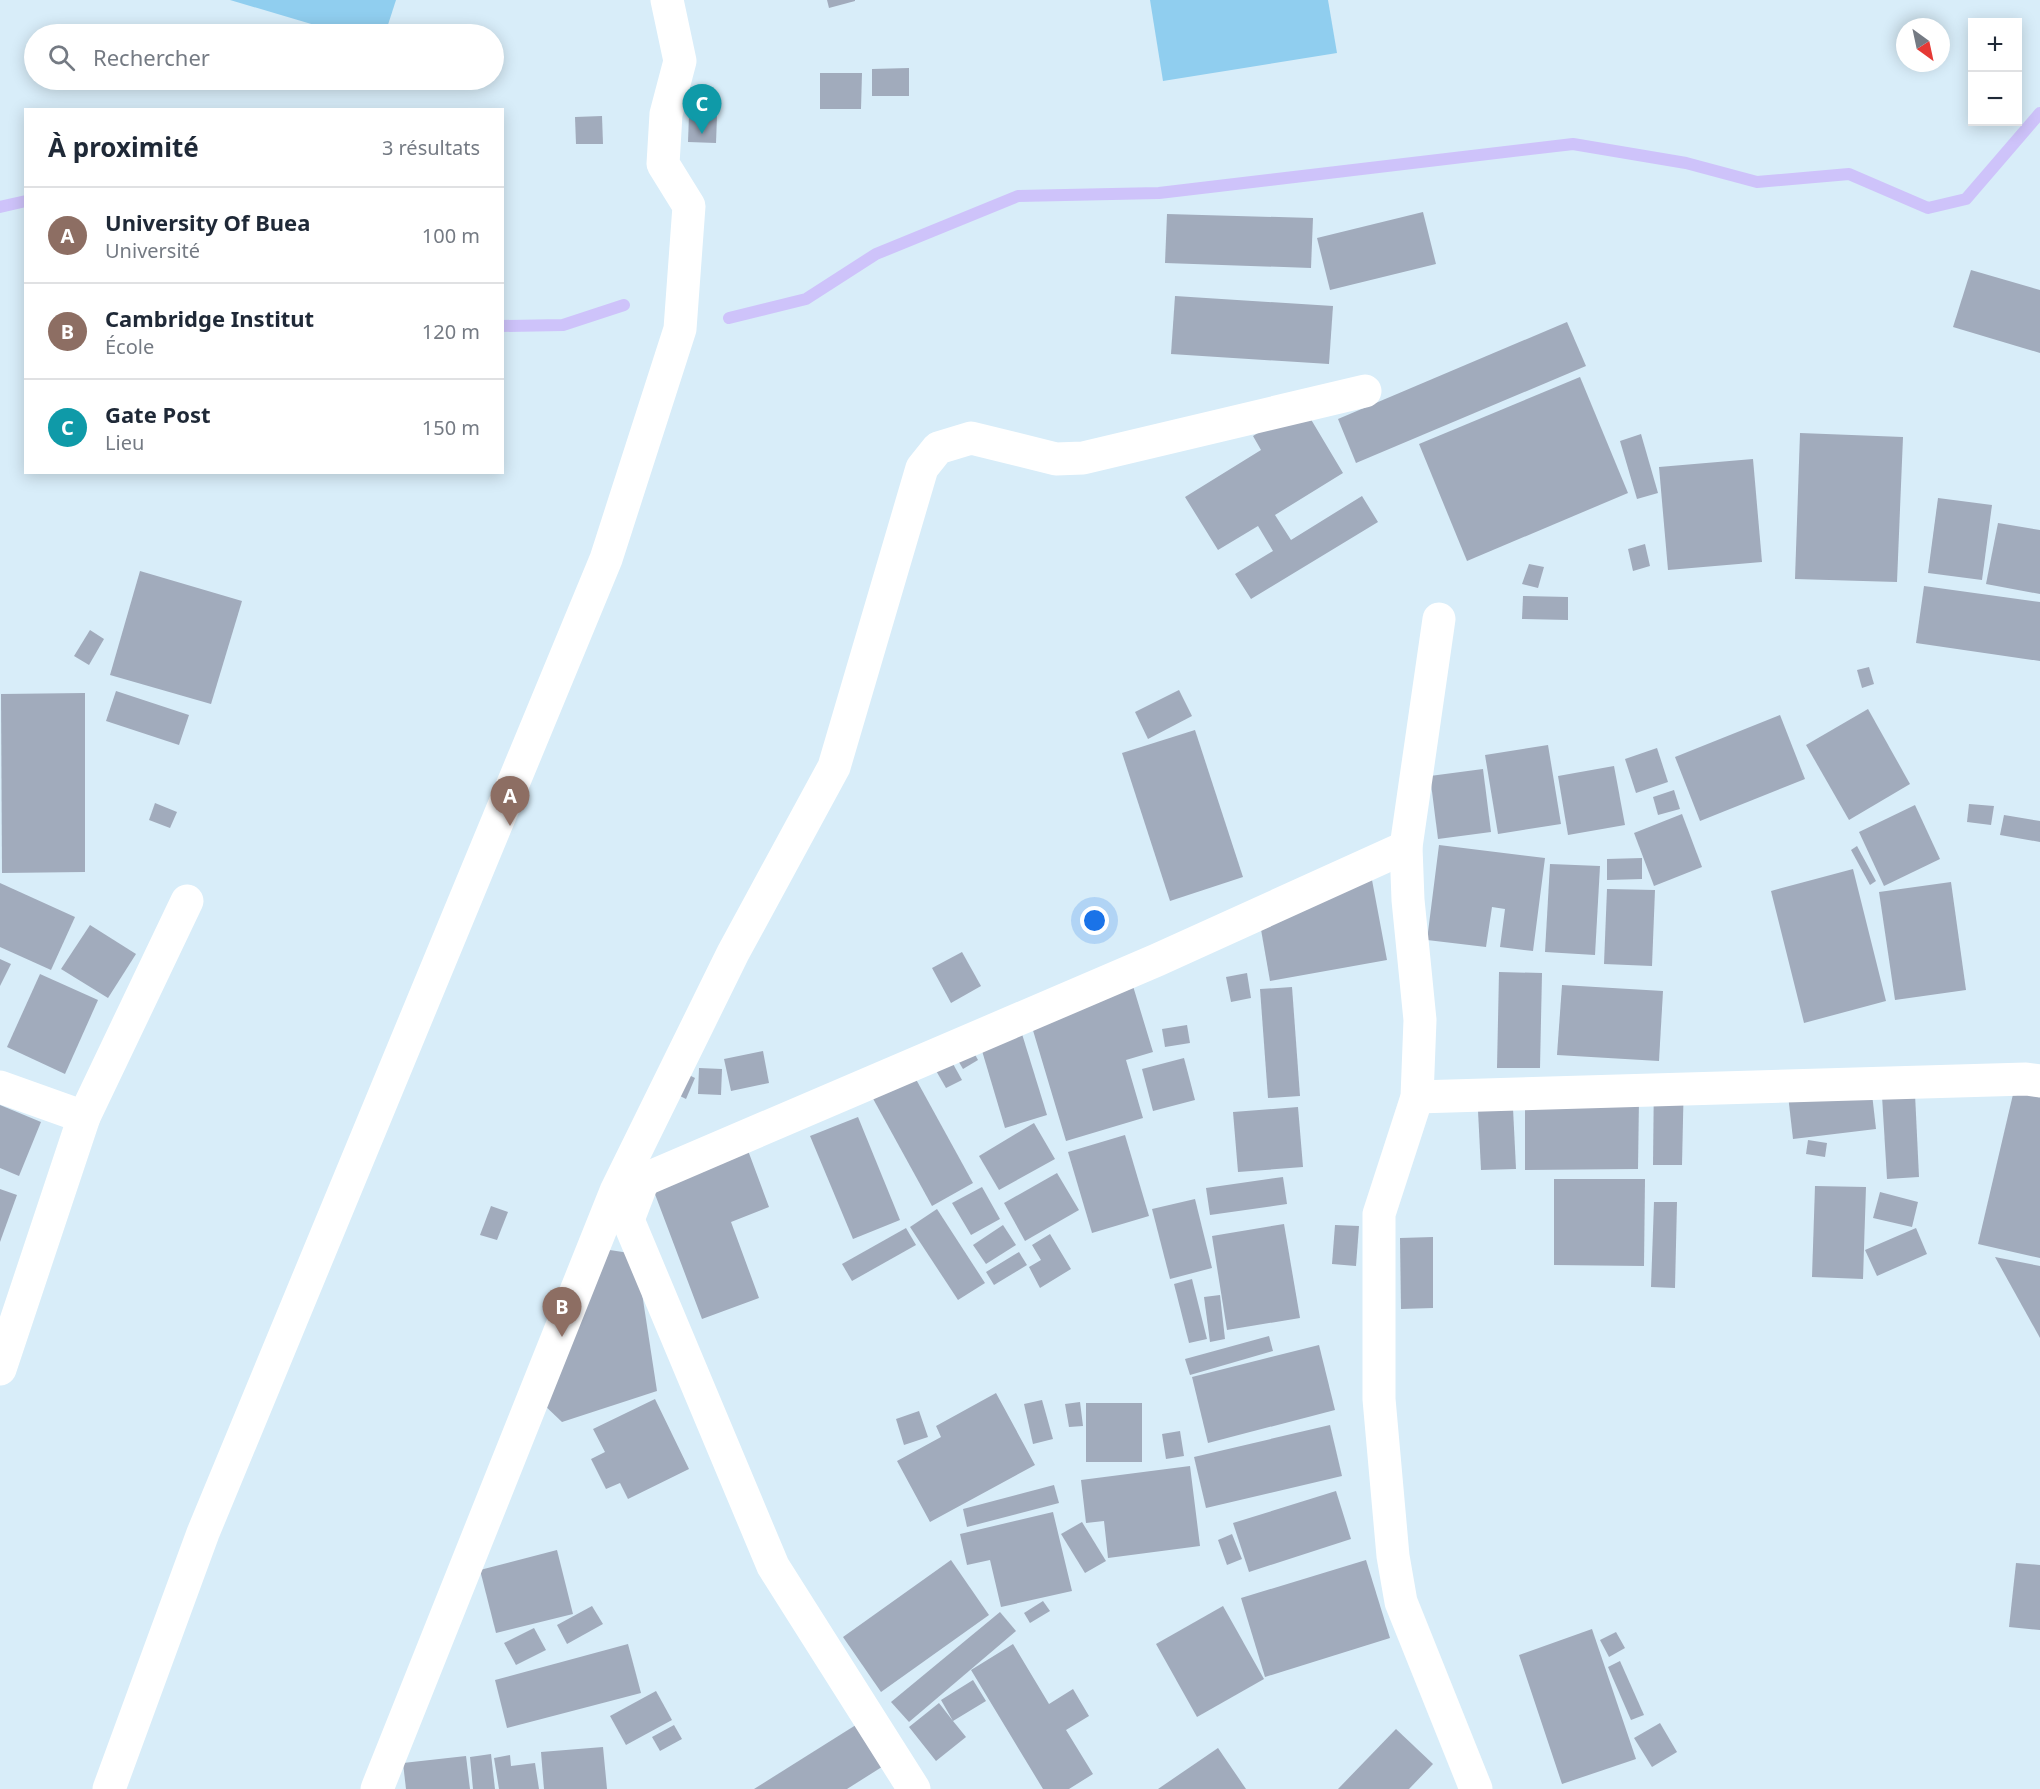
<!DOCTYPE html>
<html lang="fr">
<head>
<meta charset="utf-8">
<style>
	:root { --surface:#fff; --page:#f2f2f3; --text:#1f2937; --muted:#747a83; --line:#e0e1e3; --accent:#ea580c }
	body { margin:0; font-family:"Noto Sans",sans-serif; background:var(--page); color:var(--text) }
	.controls { position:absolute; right:18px; top:18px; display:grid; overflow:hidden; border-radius:0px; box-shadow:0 3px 15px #0003 }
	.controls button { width:54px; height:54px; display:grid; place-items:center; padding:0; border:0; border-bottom:2px solid var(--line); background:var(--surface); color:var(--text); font:30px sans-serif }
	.compass { position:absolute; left:1896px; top:18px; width:54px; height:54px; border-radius:50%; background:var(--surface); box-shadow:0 3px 15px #0003; rotate:147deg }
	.you { position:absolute; left:1095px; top:921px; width:21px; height:21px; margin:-15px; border:4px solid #fff; border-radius:50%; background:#1a73e8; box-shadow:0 0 0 9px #1a73e833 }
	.badge { display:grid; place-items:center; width:39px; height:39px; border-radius:50%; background:var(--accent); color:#fff; font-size:20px; font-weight:700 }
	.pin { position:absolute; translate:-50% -50px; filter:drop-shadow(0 2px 3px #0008) }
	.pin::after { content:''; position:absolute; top:32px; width:21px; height:18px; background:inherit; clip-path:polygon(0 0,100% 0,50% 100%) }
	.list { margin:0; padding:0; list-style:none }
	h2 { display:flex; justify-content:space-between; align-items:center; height:78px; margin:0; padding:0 24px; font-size:26px }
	h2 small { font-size:20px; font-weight:400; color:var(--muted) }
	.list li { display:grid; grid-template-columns:39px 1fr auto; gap:18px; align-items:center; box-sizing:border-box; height:96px; padding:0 24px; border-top:2px solid var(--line) }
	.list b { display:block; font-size:22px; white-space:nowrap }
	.list p { margin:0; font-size:20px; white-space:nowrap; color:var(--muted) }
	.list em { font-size:20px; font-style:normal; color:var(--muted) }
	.icon { flex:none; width:33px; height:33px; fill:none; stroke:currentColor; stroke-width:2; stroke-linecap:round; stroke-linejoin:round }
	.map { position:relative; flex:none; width:2040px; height:1789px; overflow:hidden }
	.search { position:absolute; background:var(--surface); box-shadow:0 3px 15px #0003; left:24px; top:24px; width:480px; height:66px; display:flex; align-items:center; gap:15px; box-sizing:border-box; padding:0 21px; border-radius:33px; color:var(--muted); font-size:22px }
	.panel { position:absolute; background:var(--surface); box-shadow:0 3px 15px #0003; left:24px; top:108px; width:480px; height:366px; border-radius:0px }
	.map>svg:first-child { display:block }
	.green { fill:#90ceef }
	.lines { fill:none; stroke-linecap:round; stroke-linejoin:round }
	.stream { stroke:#cec3fa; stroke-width:12 }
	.building { fill:#a1abbc }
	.minor { stroke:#fff; stroke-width:33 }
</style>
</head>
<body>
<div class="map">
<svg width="2040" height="1789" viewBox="0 0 2040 1789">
	<rect width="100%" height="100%" fill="#d8edf9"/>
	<g class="green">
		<polygon points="230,0 396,0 385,34 345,34"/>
		<polygon points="1150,0 1328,0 1337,53 1163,81"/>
	</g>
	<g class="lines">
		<g class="stream">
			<polyline points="0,207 26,201"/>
			<polyline points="729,318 806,299 876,254 1018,196 1159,193 1573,144 1686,163 1757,182 1849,174 1928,208 1966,199 2040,113"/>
			<polyline points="502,326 563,325 624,305"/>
		</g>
	</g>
	<g class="building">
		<polygon points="827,0 855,0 855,1 829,8"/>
		<polygon points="909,68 909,96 872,96 872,69"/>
		<polygon points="820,73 862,73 861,109 820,109"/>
		<polygon points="689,115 717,116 716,143 688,142"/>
		<polygon points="602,116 603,144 576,144 575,117"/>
		<polygon points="1423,212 1436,264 1330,290 1317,238"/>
		<polygon points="1167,214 1313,218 1311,268 1165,263"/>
		<polygon points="1971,270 2040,290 2040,353 1953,327"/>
		<polygon points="1175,296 1333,306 1329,364 1171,354"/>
		<polygon points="1567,322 1586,366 1356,463 1338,419"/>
		<polygon points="1580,377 1628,493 1467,561 1419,444"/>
		<polygon points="1303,406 1343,473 1275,515 1291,540 1362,496 1378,522 1251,599 1235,574 1273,551 1258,526 1218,550 1185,497 1261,450 1253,436"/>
		<polygon points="1800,433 1903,437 1897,582 1795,579"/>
		<polygon points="1641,434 1658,493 1637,499 1620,441"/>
		<polygon points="1753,459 1762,562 1668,570 1659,467"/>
		<polygon points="1938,498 1992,505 1982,580 1928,573"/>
		<polygon points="1998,523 2040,530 2040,594 1986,584"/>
		<polygon points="1645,544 1650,566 1633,571 1628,549"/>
		<polygon points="1529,564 1544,567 1538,588 1522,584"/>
		<polygon points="140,571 242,601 211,704 110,675"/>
		<polygon points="1924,586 2040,602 2040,661 1916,643"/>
		<polygon points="1523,596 1568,597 1568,620 1522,619"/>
		<polygon points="90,630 104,639 89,665 74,656"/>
		<polygon points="1869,667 1874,684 1862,688 1857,670"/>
		<polygon points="1179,690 1192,716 1148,739 1135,712"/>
		<polygon points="116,691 189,715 179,745 106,721"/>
		<polygon points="85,693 85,872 2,873 1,694"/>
		<polygon points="1868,709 1910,784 1849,820 1806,745"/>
		<polygon points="1780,715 1805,779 1700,821 1675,757"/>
		<polygon points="1195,730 1243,877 1170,901 1122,753"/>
		<polygon points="1548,745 1561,824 1498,834 1485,755"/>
		<polygon points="1657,748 1668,782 1636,793 1625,759"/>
		<polygon points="1614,766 1625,825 1568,835 1558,776"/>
		<polygon points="1483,769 1491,832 1438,839 1430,776"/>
		<polygon points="1674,790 1680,809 1658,815 1653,797"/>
		<polygon points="155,803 177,812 170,828 149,820"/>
		<polygon points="1969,804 1994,806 1991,825 1967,822"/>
		<polygon points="1915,805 1940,859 1884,886 1859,832"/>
		<polygon points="1682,814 1702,867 1654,886 1634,833"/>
		<polygon points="2004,815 2040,821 2040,842 2000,835"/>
		<polygon points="1439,845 1545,858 1533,951 1500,947 1505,909 1492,907 1486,947 1427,940"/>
		<polygon points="1857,846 1876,881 1870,885 1851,850"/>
		<polygon points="1642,858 1642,879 1607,880 1607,859"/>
		<polygon points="1550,864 1600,866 1595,955 1545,952"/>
		<polygon points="1853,869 1886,1001 1804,1023 1771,891"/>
		<polygon points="1372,880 1387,960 1270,981 1256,901"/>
		<polygon points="1951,882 1966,990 1895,1000 1879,892"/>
		<polygon points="0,883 75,917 51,970 0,947"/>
		<polygon points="1607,889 1655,890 1652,966 1604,964"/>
		<polygon points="90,925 136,954 108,998 61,969"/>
		<polygon points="962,952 981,986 951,1003 932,968"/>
		<polygon points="0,959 11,964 0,986"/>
		<polygon points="1499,972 1542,973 1540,1068 1497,1068"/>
		<polygon points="1247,973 1251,998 1231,1002 1226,977"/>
		<polygon points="40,974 98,1000 65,1074 7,1047"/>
		<polygon points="1562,985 1663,991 1659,1061 1557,1055"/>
		<polygon points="1133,986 1153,1052 1126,1060 1143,1118 1066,1141 1029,1017"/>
		<polygon points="1292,987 1300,1096 1268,1098 1260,989"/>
		<polygon points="1018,1021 1047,1115 1005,1128 977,1034"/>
		<polygon points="1187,1025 1190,1043 1165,1047 1162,1029"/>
		<polygon points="962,1031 978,1060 963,1069 946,1040"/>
		<polygon points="763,1051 769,1083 731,1091 724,1059"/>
		<polygon points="947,1053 962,1080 946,1088 931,1062"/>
		<polygon points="1184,1058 1195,1100 1153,1111 1142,1069"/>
		<polygon points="699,1068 722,1069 721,1095 698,1094"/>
		<polygon points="679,1070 695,1078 686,1099 668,1090"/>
		<polygon points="912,1072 973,1183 932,1206 871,1095"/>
		<polygon points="1654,1074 1684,1075 1682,1165 1653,1165"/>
		<polygon points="1871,1085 1876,1129 1793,1139 1788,1095"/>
		<polygon points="1512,1088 1516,1169 1481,1170 1477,1091"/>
		<polygon points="2014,1090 2040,1096 2040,1258 1978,1244"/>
		<polygon points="1915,1094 1919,1177 1887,1179 1882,1096"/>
		<polygon points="1639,1098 1638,1169 1525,1170 1525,1099"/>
		<polygon points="0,1105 41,1122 19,1176 0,1168"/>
		<polygon points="1298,1107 1303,1167 1238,1172 1233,1112"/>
		<polygon points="858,1117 900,1220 853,1239 810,1136"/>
		<polygon points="1034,1123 1055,1159 999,1190 979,1156"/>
		<polygon points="740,1129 769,1207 731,1222 759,1298 702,1319 644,1165"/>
		<polygon points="1125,1135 1149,1216 1092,1233 1068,1152"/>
		<polygon points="1808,1140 1827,1143 1825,1157 1806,1154"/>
		<polygon points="1057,1173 1079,1210 1025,1241 1004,1203"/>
		<polygon points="1283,1177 1287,1204 1210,1215 1206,1188"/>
		<polygon points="1554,1179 1645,1179 1644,1266 1554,1265"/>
		<polygon points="1815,1186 1866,1187 1863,1279 1812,1277"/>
		<polygon points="982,1187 1000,1219 971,1235 952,1203"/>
		<polygon points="0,1189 17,1195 0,1242"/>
		<polygon points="1880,1192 1918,1202 1912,1227 1873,1218"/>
		<polygon points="1195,1199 1212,1268 1170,1279 1152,1209"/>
		<polygon points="1654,1202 1677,1202 1675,1288 1651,1287"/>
		<polygon points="491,1206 508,1212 497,1240 480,1235"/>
		<polygon points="937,1209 985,1283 958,1300 910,1227"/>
		<polygon points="1284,1224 1300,1318 1227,1330 1212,1236"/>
		<polygon points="1003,1225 1016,1245 986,1264 973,1245"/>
		<polygon points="1335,1225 1359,1226 1356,1266 1332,1264"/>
		<polygon points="906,1228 916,1245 852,1281 842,1264"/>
		<polygon points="1916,1228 1927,1254 1877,1276 1865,1250"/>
		<polygon points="1050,1234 1071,1269 1040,1288 1029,1267 1041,1260 1032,1245"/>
		<polygon points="1433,1237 1433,1308 1401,1309 1400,1238"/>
		<polygon points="603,1249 636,1254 657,1391 562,1422 541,1402"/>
		<polygon points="1019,1252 1027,1265 994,1285 986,1272"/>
		<polygon points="1995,1257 2040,1266 2040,1338"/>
		<polygon points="1192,1279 1207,1339 1189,1343 1174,1284"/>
		<polygon points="1220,1295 1225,1339 1210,1342 1204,1297"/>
		<polygon points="1269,1336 1273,1351 1190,1375 1185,1359"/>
		<polygon points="1319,1345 1335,1410 1208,1443 1192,1377"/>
		<polygon points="996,1393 1035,1465 930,1522 897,1461 941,1437 936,1426"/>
		<polygon points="655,1399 689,1469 628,1499 620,1483 606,1489 591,1459 605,1452 593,1429"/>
		<polygon points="1042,1400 1053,1439 1033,1444 1024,1404"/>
		<polygon points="1080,1402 1083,1426 1069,1427 1065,1404"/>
		<rect x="1086" y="1403" width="56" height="59"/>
		<polygon points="919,1411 928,1437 904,1445 896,1419"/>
		<polygon points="1330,1425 1342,1476 1206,1508 1194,1457"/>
		<polygon points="1180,1431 1184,1456 1166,1459 1162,1434"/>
		<polygon points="1190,1466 1200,1546 1108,1558 1104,1521 1086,1523 1081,1480"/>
		<polygon points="1054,1485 1059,1503 967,1527 963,1509"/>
		<polygon points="1336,1491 1351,1539 1249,1572 1233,1523"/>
		<polygon points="1053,1512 1072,1591 1001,1607 990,1560 967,1565 960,1534"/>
		<polygon points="1082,1522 1106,1561 1085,1573 1061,1534"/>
		<polygon points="1232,1534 1242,1559 1227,1565 1218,1540"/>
		<polygon points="557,1550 573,1614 496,1633 480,1570"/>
		<polygon points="951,1560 989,1615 881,1692 843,1637"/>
		<polygon points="1366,1560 1390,1638 1265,1677 1241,1598"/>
		<polygon points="2016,1563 2040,1565 2040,1630 2009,1627"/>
		<polygon points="1043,1601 1050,1611 1030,1623 1024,1613"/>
		<polygon points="592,1606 603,1624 567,1644 557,1625"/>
		<polygon points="1223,1606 1264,1679 1197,1717 1156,1644"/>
		<polygon points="1000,1612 1016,1631 909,1722 891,1702"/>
		<polygon points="534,1628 546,1650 516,1665 504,1643"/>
		<polygon points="1592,1629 1636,1759 1562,1784 1519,1655"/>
		<polygon points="1616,1632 1625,1648 1609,1657 1600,1640"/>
		<polygon points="628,1644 641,1693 507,1728 495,1680"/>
		<polygon points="1013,1644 1049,1704 1073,1689 1089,1716 1066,1730 1093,1774 1069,1789 1043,1789 971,1670"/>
		<polygon points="1620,1661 1644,1715 1631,1720 1608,1667"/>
		<polygon points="973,1680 986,1701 953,1721 966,1737 936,1761 909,1727 939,1703 953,1721 941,1700"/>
		<polygon points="656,1691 672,1720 626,1745 610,1716"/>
		<polygon points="859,1723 885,1765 847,1789 754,1789"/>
		<polygon points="1660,1723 1677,1752 1652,1767 1634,1738"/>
		<polygon points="674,1725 682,1739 660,1751 652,1737"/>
		<polygon points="1396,1729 1433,1764 1409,1789 1338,1789"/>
		<polygon points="603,1747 607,1789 544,1789 541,1752"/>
		<polygon points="1218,1748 1246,1789 1158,1789"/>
		<polygon points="491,1754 495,1789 473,1789 470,1757"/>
		<polygon points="510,1755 511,1766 535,1763 539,1789 499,1789 494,1758"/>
		<polygon points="466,1756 470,1789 406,1789 403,1763"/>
	</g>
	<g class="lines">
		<g class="minor">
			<polyline points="1439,619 1406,847 1408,900 1420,1020 1417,1097 1379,1214 1379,1399 1393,1556 1401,1602 1476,1789"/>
			<polyline points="0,1087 84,1117"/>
			<polyline points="1417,1097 2026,1079 2040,1081"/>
			<polyline points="618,1196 773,1566 914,1789"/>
			<polyline points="629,1217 642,1183 648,1178 1157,960 1406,847"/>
			<polyline points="0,1369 84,1117 187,901"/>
			<polyline points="109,1789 203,1533 606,559 680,329 689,206 663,164 666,114 680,61 667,0"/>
			<polyline points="377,1789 616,1191 733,953 834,767 922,468 938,448 971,438 1056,459 1083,458 1365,391"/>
		</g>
	</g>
</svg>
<div class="controls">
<button>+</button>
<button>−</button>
</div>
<svg class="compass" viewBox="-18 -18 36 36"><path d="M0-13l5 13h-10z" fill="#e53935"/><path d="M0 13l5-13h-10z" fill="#747a83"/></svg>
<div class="you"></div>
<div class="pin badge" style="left:510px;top:826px;background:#8d6e63">A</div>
<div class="pin badge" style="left:562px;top:1337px;background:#8d6e63">B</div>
<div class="pin badge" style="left:702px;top:134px;background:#0f9aa8">C</div>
<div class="search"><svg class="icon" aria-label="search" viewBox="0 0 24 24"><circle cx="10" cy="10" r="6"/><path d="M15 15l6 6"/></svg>Rechercher</div>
<section class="panel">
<h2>À proximité<small>3 résultats</small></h2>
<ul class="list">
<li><span class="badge" style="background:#8d6e63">A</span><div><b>University Of Buea</b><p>Université</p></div><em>100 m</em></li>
<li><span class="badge" style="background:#8d6e63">B</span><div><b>Cambridge Institut</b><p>École</p></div><em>120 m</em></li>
<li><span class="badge" style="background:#0f9aa8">C</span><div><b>Gate Post</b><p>Lieu</p></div><em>150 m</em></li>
</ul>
</section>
</div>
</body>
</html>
